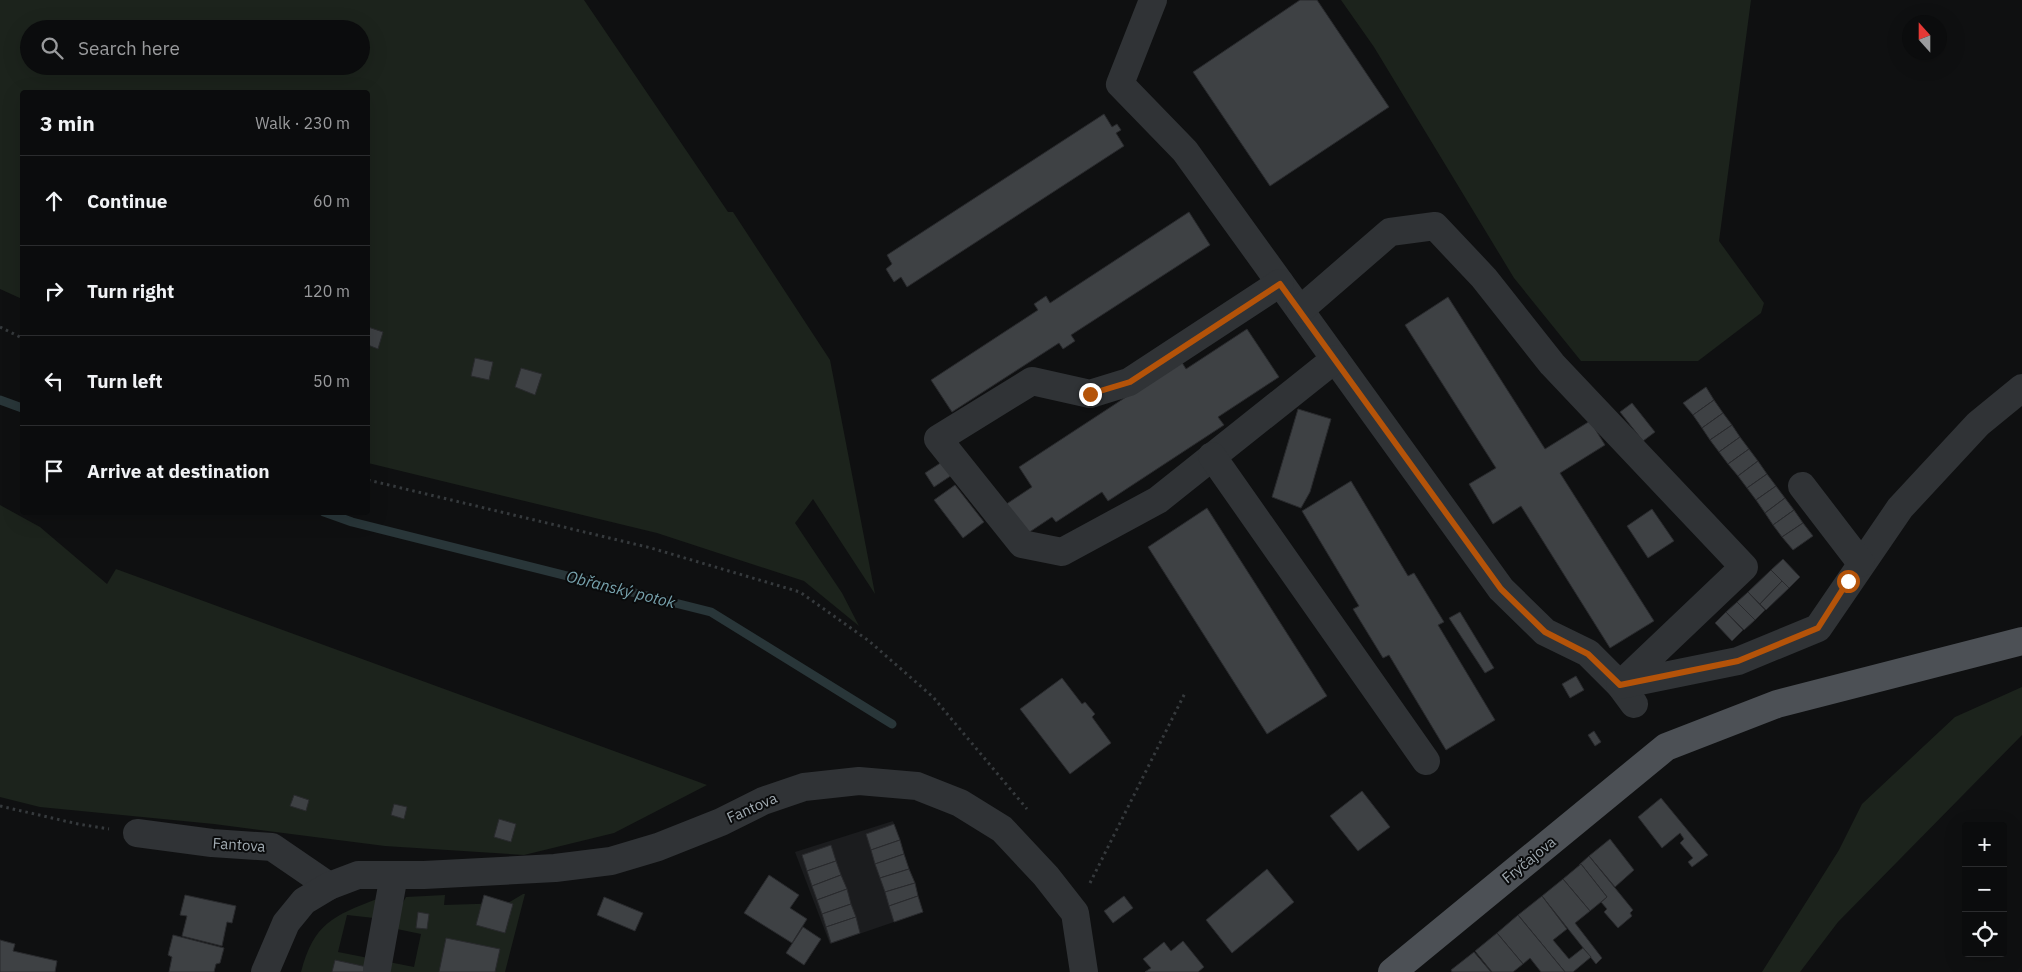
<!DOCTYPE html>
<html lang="en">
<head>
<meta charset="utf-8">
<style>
	:root { --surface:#0b0c0d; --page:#141516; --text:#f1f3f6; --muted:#9a9b9d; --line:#2b2c2e }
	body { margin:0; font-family:"IBM Plex Sans",sans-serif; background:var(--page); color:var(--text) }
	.controls { position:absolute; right:15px; bottom:15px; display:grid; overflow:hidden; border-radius:5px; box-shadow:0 5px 20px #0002 }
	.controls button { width:45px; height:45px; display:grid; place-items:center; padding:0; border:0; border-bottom:1px solid var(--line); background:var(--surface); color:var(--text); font:25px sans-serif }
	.compass { position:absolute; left:1902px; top:15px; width:45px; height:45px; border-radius:50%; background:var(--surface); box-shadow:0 5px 20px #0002; rotate:339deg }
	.stop { position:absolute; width:15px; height:15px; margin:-11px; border:4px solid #b45309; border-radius:50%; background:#fff }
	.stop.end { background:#b45309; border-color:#fff; box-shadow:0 1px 5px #0008 }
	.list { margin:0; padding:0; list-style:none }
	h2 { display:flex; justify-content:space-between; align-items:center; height:65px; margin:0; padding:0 20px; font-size:21px }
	h2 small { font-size:16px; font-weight:400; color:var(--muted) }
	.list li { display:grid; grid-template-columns:32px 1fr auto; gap:15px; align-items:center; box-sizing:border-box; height:90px; padding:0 20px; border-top:1px solid var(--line) }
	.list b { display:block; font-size:19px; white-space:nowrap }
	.list em { font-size:16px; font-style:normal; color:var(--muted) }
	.icon { flex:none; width:28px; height:28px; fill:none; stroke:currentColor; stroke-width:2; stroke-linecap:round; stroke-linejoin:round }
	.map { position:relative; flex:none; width:2022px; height:972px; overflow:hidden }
	.search { position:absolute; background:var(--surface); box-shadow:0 5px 20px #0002; left:20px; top:20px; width:350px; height:55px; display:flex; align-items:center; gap:12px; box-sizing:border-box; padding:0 18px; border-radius:28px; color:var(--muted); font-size:19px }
	.panel { position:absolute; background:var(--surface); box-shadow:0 5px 20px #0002; left:20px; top:90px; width:350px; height:425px; border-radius:5px }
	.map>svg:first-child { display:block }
	.built { fill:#1b1c1e }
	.green { fill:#1c231c; fill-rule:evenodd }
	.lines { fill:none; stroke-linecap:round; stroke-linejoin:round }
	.stream { stroke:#293639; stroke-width:9 }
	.building { fill:#3e4144; stroke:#292a2d }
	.path { stroke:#363a3d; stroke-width:3; stroke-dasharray:2.5 4; stroke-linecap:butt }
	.minor { stroke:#303336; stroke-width:28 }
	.major { stroke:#4c5055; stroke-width:28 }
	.route { stroke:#b45309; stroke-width:6 }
	.labels { text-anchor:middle; stroke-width:4; stroke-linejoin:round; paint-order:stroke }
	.street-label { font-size:15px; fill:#a0aab1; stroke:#0a0b0c }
	.water-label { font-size:16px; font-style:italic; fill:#77a2ad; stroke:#0a0b0c }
</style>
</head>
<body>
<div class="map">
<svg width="2022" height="972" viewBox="0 0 2022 972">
	<rect width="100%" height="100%" fill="#0f1011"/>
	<polygon class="built" points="893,821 923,912 830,944 795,852"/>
	<g class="green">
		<path d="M0 0H584L728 212H733L830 360 875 594 813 499 795 523 842 593 859 626 804 581 657 533 368 463V92H22V299L0 289ZM29 29H361V66H29Z"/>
		<polygon points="1341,0 1751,0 1719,241 1764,303 1761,313 1698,361 1581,361 1514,278 1374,47"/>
		<polygon points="0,505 40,527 107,584 116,569 707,785 614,833 524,855 385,846 214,824 40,807 0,797"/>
		<polygon points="2022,687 2022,735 1838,922 1800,972 1762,972 1839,850 1862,804 1955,717"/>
		<path d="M523 894H525L505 972H390L335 960 332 972H301C314 923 333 916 377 899L374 918 347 915 338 952 414 967 421 934 397 929 401 906 406 897 445 895 444 905 508 903Z"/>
	</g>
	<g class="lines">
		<g class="stream">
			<polyline points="0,400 22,408"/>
			<polyline points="324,512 352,522 711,612 892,724"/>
		</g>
	</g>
	<g class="building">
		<polygon points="1300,0 1317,0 1389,107 1270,186 1193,72"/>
		<polygon points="1104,114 1112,127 1117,124 1121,130 1116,133 1124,146 907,287 901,277 894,282 886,269 892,264 887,255"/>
		<polygon points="1189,212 1210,245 1071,335 1075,341 1063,349 1059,343 952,412 931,380 1038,310 1034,304 1046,296 1050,303"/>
		<polygon points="1448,297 1545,449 1590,421 1605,445 1560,473 1654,621 1610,648 1521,506 1493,524 1469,484 1496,468 1405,325"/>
		<polygon points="368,327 383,332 378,349 368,345"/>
		<polygon points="1247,329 1279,377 1218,417 1224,425 1108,501 1102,492 1056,522 1052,517 1025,535 1005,505 1032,487 1019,467 1181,361 1186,369"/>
		<polygon points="475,358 493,362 489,380 471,376"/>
		<polygon points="521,368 542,374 535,395 515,387"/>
		<polygon points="1706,387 1714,400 1693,415 1683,403"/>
		<polygon points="1714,400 1723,413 1702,428 1693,415"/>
		<polygon points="1632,403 1655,432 1643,441 1620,412"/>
		<polygon points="1298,409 1331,419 1310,492 1301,508 1272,497"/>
		<polygon points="1723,413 1732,425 1710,440 1702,428"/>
		<polygon points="1732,425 1740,437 1719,452 1710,440"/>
		<polygon points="1740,437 1749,449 1728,464 1719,452"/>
		<polygon points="1749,449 1758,461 1738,476 1728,464"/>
		<polygon points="1758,461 1767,474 1747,488 1738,476"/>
		<polygon points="942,462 952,475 934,487 925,473"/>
		<polygon points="1767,474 1776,486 1756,500 1747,488"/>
		<polygon points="1351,481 1408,576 1414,573 1444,622 1438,625 1495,720 1446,750 1389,655 1383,658 1353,609 1359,606 1302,511"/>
		<polygon points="955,485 984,522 963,538 934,500"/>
		<polygon points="1776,486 1785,498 1765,513 1756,500"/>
		<polygon points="1785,498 1794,510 1773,525 1765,513"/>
		<polygon points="1207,508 1327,696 1267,734 1148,547"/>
		<polygon points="1652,509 1674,541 1648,558 1627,526"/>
		<polygon points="1794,510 1803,523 1782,537 1773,525"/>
		<polygon points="1803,523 1813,536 1793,550 1782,537"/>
		<polygon points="1783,559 1800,577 1789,588 1771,570"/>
		<polygon points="1771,570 1782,581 1760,604 1748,592"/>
		<polygon points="1782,581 1789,588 1766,610 1760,604"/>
		<polygon points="1748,592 1765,610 1755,620 1737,602"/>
		<polygon points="1737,602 1755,620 1744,630 1726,612"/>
		<polygon points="1460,612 1494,668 1485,673 1449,618"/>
		<polygon points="1726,612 1743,630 1732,641 1715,623"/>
		<polygon points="1576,676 1584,690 1570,698 1562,684"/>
		<polygon points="1062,678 1082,704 1085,702 1095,714 1092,717 1111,743 1070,774 1020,709"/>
		<polygon points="1594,731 1601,742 1595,746 1588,735"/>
		<polygon points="1362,791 1390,827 1358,851 1330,816"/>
		<polygon points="294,795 309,800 306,811 290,806"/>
		<polygon points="1661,798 1708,855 1692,867 1688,862 1693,858 1680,843 1684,839 1680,833 1662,848 1638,817"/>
		<polygon points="394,804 407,807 404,819 391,815"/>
		<polygon points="499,819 516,824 511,842 494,837"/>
		<polygon points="894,824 900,840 871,850 866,834"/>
		<polygon points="1610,839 1634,870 1615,887 1589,856"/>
		<polygon points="900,840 904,854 875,864 871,850"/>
		<polygon points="831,845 836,861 807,871 802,855"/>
		<polygon points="904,854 909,869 880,878 875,864"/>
		<polygon points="1589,856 1633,910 1630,913 1632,916 1618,928 1604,912 1607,909 1601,902 1607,897 1581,864 1579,865"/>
		<polygon points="836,861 841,875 812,886 807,871"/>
		<polygon points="1581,864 1607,897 1590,911 1563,879"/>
		<polygon points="909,869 915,883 885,892 880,878"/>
		<polygon points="1267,869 1294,902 1232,953 1206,920"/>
		<polygon points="769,875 799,895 790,908 807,919 792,943 744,913"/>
		<polygon points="841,875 847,889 817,900 812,886"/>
		<polygon points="1563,879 1590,911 1575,923 1602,958 1596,964 1542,896"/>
		<polygon points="915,883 918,896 889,906 885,892"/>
		<polygon points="847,889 851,904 822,914 817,900"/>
		<polygon points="185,895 236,906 232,923 227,922 222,946 182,936 187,916 180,915"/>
		<polygon points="484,895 513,904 505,933 476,925"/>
		<polygon points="918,896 923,912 894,922 889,906"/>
		<polygon points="1124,896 1133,908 1113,923 1104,911"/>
		<polygon points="1542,896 1567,929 1553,940 1569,959 1583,948 1591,957 1573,972 1565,972 1518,915"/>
		<polygon points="604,897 643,913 635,931 597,915"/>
		<polygon points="851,904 856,917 826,927 822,914"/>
		<polygon points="418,912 429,914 427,929 416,928"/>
		<polygon points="1518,915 1565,972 1541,972 1530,958 1523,964 1497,933"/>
		<polygon points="856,917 860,933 831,943 826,927"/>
		<polygon points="803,927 821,939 804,965 786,953"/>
		<polygon points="1497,933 1523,964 1513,972 1492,972 1475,951"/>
		<polygon points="173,935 224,948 220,963 216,964 214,972 169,972 172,957 168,955"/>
		<polygon points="446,938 500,949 495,972 439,972"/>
		<polygon points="0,940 15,944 13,951 57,961 55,972 0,972"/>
		<polygon points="1183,941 1204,967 1198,972 1145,972 1151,968 1143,959 1164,942 1171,951"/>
		<polygon points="1474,952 1491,972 1452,972 1451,970"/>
		<polygon points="335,960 390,972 332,972"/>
	</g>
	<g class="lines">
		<g class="path">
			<polyline points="0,327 22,338"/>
			<polyline points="368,480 651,548 800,592 869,641 933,697 1027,809"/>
			<polyline points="0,806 78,824 109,829"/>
			<polyline points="1090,883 1185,693"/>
		</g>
		<g class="minor">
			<polyline points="1153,0 1120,84 1185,151 1501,589 1545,632 1588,653 1620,685 1634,704"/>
			<polyline points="1280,283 1129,382 1090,394 1032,381 938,439 1022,544 1062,552 1158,500 1335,359"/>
			<polyline points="1300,310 1390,232 1435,226 1484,278 1552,364 1744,567 1620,685 1738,661 1818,628 1900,508 1978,424 2022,388"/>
			<polyline points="1212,456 1426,761"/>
			<polyline points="1802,486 1861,563"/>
			<polyline points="137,833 212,843 272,847 329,886"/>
			<polyline points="377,969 394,875"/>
			<polyline points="265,972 286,923 304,901 329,886 358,875 424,875 555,868 611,861 658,847 721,822 763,801 804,787 859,781 917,786 960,803 1002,829 1046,876 1075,913 1084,972"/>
		</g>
		<polyline class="major" points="1392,972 1666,747 1777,704 2022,641"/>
	</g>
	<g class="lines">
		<polyline class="route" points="1090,394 1130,382 1280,284 1501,589 1545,632 1588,654 1620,685 1738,661 1818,628 1848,581"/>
	</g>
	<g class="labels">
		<g class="street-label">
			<text transform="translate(752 808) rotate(-24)" y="5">Fantova</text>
			<text transform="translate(239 845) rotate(4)" y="5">Fantova</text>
			<text transform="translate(1529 860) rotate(-39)" y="5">Fryčajova</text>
		</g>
		<g class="water-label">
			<text transform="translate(621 589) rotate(14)" y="6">Obřanský potok</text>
		</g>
	</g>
</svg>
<div class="controls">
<button>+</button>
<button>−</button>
<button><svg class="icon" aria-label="locate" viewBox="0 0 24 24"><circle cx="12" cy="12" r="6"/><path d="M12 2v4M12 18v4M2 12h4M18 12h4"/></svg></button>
</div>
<svg class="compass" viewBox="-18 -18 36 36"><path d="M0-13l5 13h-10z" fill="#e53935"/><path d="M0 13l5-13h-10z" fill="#9a9b9d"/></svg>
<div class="stop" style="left:1848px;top:581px"></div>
<div class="stop end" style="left:1090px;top:394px"></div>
<div class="search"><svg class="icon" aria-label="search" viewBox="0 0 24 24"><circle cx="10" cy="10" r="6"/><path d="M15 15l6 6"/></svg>Search here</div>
<section class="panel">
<h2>3 min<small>Walk · 230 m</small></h2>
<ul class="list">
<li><svg class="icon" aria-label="ahead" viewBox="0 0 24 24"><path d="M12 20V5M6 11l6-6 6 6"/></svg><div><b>Continue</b></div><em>60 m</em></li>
<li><svg class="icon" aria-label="right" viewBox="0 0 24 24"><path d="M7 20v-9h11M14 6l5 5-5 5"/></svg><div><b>Turn right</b></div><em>120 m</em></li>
<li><svg class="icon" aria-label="left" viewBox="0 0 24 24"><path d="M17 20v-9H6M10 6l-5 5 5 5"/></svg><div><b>Turn left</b></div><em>50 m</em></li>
<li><svg class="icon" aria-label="arrive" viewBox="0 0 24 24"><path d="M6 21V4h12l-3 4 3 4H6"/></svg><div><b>Arrive at destination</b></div></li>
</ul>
</section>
</div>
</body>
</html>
